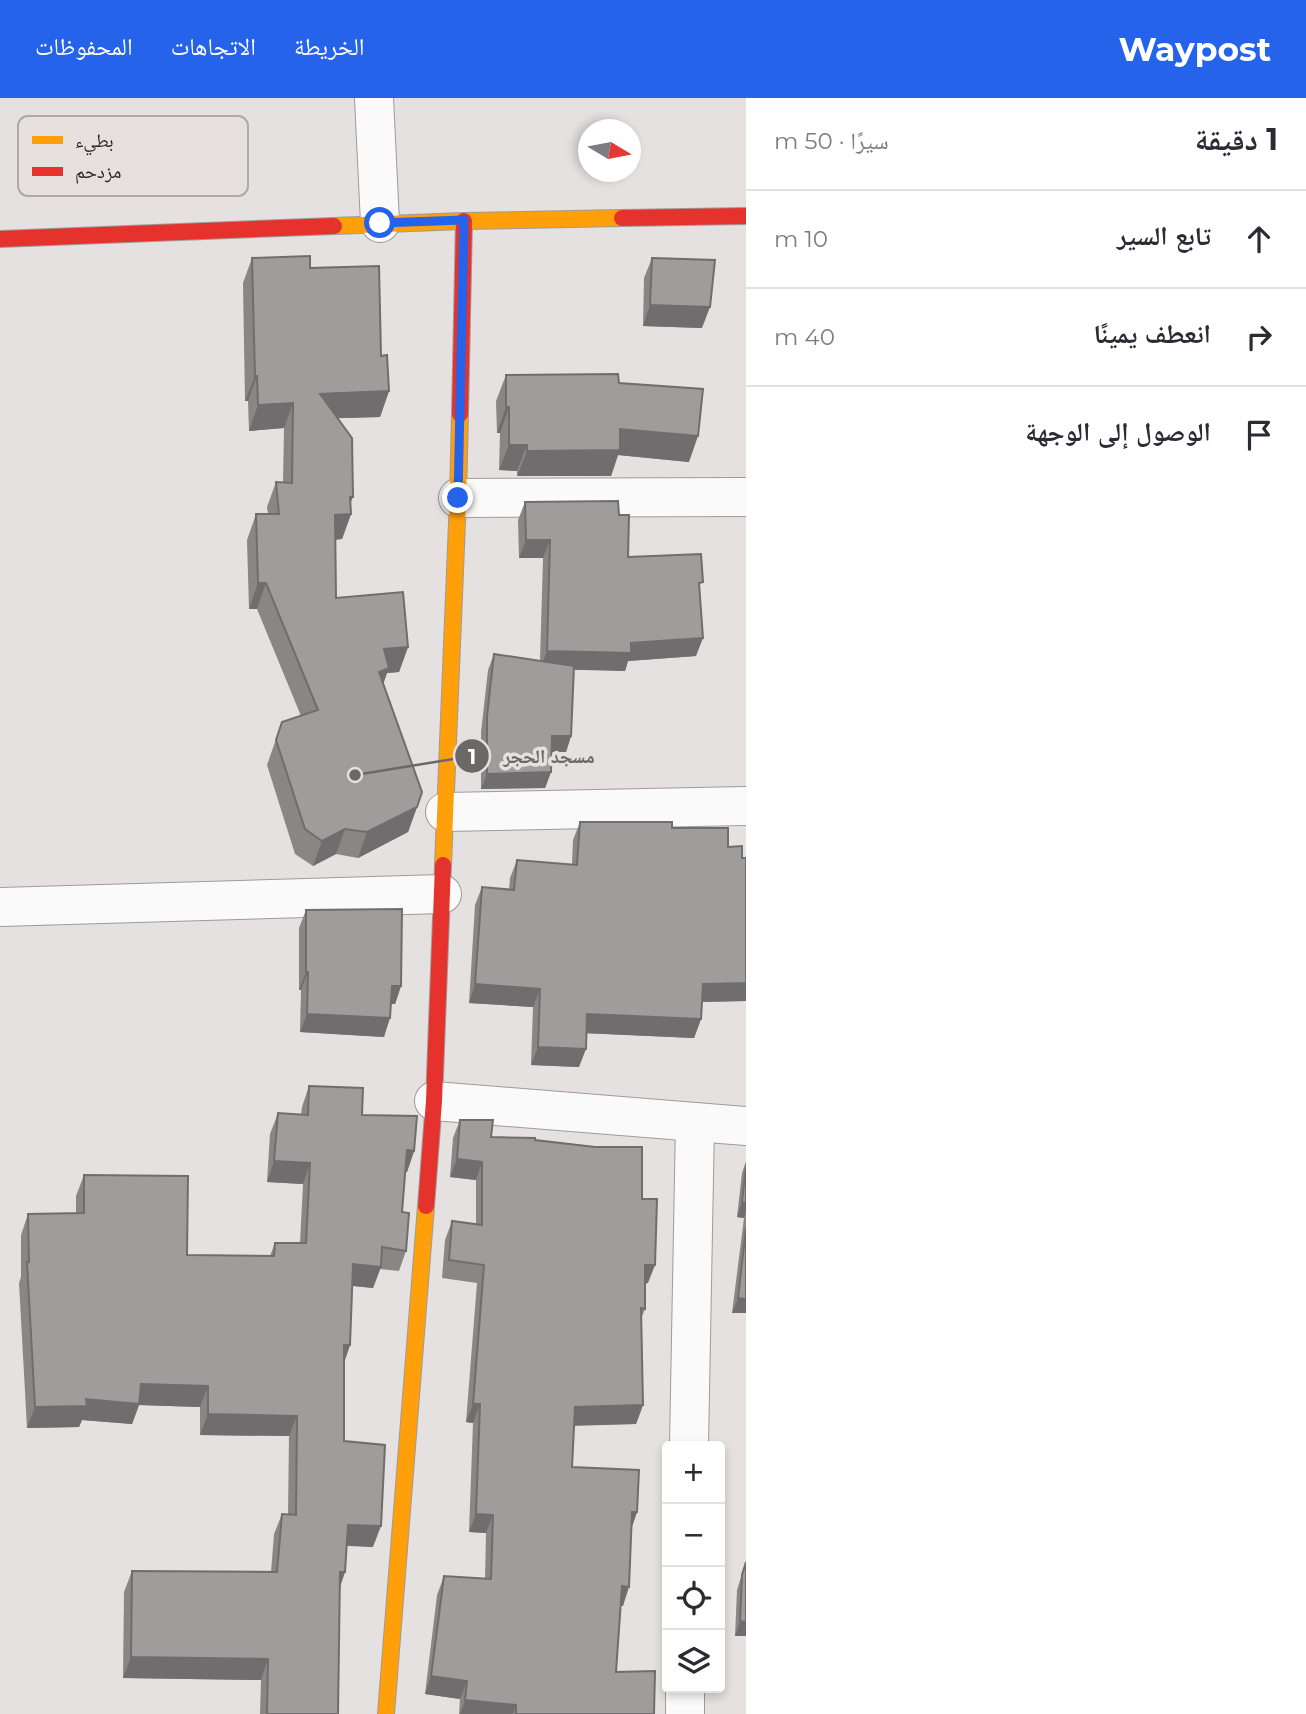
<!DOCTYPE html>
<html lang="ar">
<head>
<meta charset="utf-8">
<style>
	:root { --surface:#fff; --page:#f7f7f7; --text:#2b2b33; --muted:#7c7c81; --line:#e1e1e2; --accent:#2563eb }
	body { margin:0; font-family:Montserrat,"Noto Naskh Arabic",sans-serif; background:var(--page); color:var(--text); direction:rtl }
	.controls { position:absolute; right:21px; bottom:21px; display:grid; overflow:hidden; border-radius:7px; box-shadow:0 4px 10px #0003 }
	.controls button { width:63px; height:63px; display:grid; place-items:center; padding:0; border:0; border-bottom:2px solid var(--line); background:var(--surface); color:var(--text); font:35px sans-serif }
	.compass { position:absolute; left:578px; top:21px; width:63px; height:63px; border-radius:50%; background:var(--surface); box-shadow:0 4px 10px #0003; rotate:100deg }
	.stop { position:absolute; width:21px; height:21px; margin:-16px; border:5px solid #2563eb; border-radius:50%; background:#fff }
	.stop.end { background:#2563eb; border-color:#fff; box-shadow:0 2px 7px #0008 }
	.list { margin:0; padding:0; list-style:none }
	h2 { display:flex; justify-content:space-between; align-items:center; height:91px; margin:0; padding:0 28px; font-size:30px }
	h2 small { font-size:23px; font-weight:400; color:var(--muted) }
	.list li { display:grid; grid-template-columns:46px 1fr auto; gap:21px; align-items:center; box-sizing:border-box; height:98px; padding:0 28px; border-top:2px solid var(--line) }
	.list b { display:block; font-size:26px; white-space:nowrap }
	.list em { font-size:23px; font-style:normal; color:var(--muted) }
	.icon { flex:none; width:38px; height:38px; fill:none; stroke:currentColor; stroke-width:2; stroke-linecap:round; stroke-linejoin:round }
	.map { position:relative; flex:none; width:746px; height:1616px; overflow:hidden; direction:ltr }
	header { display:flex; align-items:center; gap:42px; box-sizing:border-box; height:98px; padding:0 35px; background:var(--accent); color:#fff }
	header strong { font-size:33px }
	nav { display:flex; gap:38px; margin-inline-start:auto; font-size:24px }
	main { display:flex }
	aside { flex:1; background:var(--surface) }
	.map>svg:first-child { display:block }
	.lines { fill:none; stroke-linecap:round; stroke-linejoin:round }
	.street-casing { stroke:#9e9b9a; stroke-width:40 }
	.slow-casing { stroke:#9e9b9a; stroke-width:18 }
	.jam-casing { stroke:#9e9b9a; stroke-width:18 }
	.street { stroke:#fbfafa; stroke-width:38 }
	.slow { stroke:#ff9f0a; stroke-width:16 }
	.jam { stroke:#e5322d; stroke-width:16 }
	.wall { fill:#898686 }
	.shaded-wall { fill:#6f6d6d }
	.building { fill:#9f9c9c; stroke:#6f6d6d; stroke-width:2 }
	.route { stroke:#2563eb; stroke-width:9 }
	.key { fill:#e6e0df; stroke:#aea8a8; stroke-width:2 }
	.key-label { font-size:19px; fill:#2a2727 }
	.leader { fill:none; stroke:#6b6868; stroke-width:2.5 }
	.callout-dot { fill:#6b6868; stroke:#e6e0df; stroke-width:2.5 }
	.mark-label { font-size:21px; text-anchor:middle; font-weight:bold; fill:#fff }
	.callout-label { font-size:19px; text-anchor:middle; font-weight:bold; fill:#6b6868; stroke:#e6e0df; stroke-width:7; stroke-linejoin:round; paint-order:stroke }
</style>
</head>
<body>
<header>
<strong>Waypost</strong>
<nav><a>الخريطة</a><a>الاتجاهات</a><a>المحفوظات</a></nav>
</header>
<main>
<aside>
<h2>1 دقيقة<small>سيرًا · 50 m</small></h2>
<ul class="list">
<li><svg class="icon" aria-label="ahead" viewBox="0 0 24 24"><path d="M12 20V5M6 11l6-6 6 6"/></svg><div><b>تابع السير</b></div><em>10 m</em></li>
<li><svg class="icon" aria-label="right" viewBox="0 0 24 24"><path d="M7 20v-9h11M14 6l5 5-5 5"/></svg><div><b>انعطف يمينًا</b></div><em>40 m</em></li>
<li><svg class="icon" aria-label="arrive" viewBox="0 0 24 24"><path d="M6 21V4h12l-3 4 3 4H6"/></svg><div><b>الوصول إلى الوجهة</b></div></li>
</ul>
</aside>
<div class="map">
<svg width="746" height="1616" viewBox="0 0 746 1616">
	<rect width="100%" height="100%" fill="#e5e1e0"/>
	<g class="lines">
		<defs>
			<g id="street">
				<polyline points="374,0 380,125"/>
				<polyline points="458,400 746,399"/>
				<polyline points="445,714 746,708"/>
				<polyline points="0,809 442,796"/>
				<polyline points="434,1003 746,1028"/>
				<polyline points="689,1348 695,1024"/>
				<polyline points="685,1616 685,1590"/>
			</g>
			<g id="slow">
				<polyline points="334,128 464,123 622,120"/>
				<polyline points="443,767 458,400 460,316"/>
				<polyline points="386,1616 426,1108"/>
			</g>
			<g id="jam">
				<polyline points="622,120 746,118"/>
				<polyline points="0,141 334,128"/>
				<polyline points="460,316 464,123"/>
				<polyline points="426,1108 434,1003 443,767"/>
			</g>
		</defs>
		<use href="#street" class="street-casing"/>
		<use href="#slow" class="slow-casing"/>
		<use href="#jam" class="jam-casing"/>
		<use href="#street" class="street"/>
		<use href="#slow" class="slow"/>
		<use href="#jam" class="jam"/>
	</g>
	<g class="wall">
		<polygon points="252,160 310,170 381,258 389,293 380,319 338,320 351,405 351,416 342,441 335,442 336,500 408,549 399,574 387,575 383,586 417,709 408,734 358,760 336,756 313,768 295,756 267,667 282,624 301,618 257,511 249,511 247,442 256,416 268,416 267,409 276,384 283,385 284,330 249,333 248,303 245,303 243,185"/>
		<polygon points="652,160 702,230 643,228 644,180"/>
		<polygon points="506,277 619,285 689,364 618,357 611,378 517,378 517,373 499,372 500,335 497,335 496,303"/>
		<polygon points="525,404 619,417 628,459 699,493 696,558 628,563 625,573 573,571 571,638 566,654 551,654 551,674 545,690 481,691 481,634 488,572 494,556 540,563 543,460 519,460 518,422"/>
		<polygon points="580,724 672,730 728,749 742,760 746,760 746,903 702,904 701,921 694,940 586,935 579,969 531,967 533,909 469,905 475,807 482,789 509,792 510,780 517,762 572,767 573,742"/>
		<polygon points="306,812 401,888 395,906 391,906 384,939 300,934 301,892 299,892 299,830"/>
		<polygon points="309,988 362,1017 414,1053 407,1074 405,1074 402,1114 406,1153 399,1173 380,1171 373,1190 352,1188 350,1247 344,1264 344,1343 373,1449 347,1448 345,1474 340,1488 338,1616 260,1616 261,1582 123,1580 124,1494 132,1473 271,1474 274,1436 282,1416 288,1416 289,1338 200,1337 200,1309 139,1307 132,1326 82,1322 79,1329 27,1330 19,1185 21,1179 21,1137 28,1116 76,1115 76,1098 84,1077 187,1157 270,1158 275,1145 300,1145 303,1086 267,1084 270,1036 278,1015 301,1017 302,1009"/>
		<polygon points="460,1022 491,1039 535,1042 642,1101 648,1185 645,1186 645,1211 641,1221 643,1307 636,1326 574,1327 572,1369 637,1414 631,1431 623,1508 621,1507 616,1574 654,1616 459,1616 460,1601 425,1596 437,1497 444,1478 485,1481 486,1435 469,1434 473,1325 466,1324 477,1185 442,1180 445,1142 452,1123 476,1127 476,1082 450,1079 453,1040"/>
		<polygon points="746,1063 746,1215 732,1215 744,1120 737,1119 742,1075"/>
		<polygon points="746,1463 746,1538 735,1538 737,1492"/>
	</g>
	<g class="shaded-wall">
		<polygon points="650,207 710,209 702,230 643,228"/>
		<polygon points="255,278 257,278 248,303 245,303"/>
		<polygon points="389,293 380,319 311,321 320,296"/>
		<polygon points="293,305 284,330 249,333 258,307"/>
		<polygon points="506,309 509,309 500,335 497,335"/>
		<polygon points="620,331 698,338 689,364 618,357 611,378 517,378 527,353"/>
		<polygon points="509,347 527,347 517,373 499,372"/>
		<polygon points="350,399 353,399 346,416 351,416 342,441 326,442 335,417"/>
		<polygon points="526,442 550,442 543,460 519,460"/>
		<polygon points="258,485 266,485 257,511 249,511"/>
		<polygon points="703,540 696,558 628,563 625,573 540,571 547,553"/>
		<polygon points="408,549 399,574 387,575 380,595 370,600 384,551"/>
		<polygon points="552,638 571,638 566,654 546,654"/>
		<polygon points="551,674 545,690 481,691 487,676"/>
		<polygon points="417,709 408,734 358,760 367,734"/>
		<polygon points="345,731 336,756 313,768 322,743"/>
		<polygon points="306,874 308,874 301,892 299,892"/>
		<polygon points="746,885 746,903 696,904 703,886"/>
		<polygon points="475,886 540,891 533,909 469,905"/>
		<polygon points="392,888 401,888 395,906 385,906"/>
		<polygon points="307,916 390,920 384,939 300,934"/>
		<polygon points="587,916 701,921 694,940 580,935"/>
		<polygon points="538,949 586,951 579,969 531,967"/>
		<polygon points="407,1052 414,1053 407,1074 399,1073"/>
		<polygon points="457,1061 482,1064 476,1082 450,1079"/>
		<polygon points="274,1063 310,1065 303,1086 267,1084"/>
		<polygon points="742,1104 746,1105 746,1113 744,1120 737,1119"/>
		<polygon points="353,1166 381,1169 373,1190 345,1187"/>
		<polygon points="645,1167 655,1167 648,1185 639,1186"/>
		<polygon points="738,1200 746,1201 746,1215 732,1215"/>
		<polygon points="344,1247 350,1247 343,1268"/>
		<polygon points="141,1286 208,1288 200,1309 139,1307 132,1326 82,1322 79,1329 27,1330 35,1309 86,1301"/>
		<polygon points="473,1306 480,1306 473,1325 466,1324"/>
		<polygon points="643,1307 636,1326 569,1328 575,1309"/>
		<polygon points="208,1316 297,1318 289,1338 200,1337"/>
		<polygon points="632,1414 637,1414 631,1432"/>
		<polygon points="476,1416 493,1417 486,1435 469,1434"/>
		<polygon points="348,1427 381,1428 373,1449 341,1447"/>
		<polygon points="340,1474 345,1474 338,1495"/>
		<polygon points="622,1488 629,1489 623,1508 616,1507"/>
		<polygon points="740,1523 746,1524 746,1538 735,1538"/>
		<polygon points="131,1559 268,1561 261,1582 123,1580"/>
		<polygon points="431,1578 467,1583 460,1601 425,1596"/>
		<polygon points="465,1602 516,1607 513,1616 460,1616"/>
	</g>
	<g class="building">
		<polygon points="310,158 310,170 379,168 381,258 387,257 389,293 320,296 352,340 353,399 350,399 351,416 335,417 336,500 403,494 408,549 384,551 389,570 379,574 422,694 417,709 367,734 345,731 322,743 305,731 276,642 282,624 318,612 266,485 258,485 256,416 279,416 276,384 292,385 293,305 258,307 257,278 255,278 252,160"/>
		<polygon points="652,160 715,162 710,209 650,207"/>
		<polygon points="618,276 619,285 703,291 698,338 620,331 620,352 527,353 527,347 509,347 509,309 506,309 506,277"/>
		<polygon points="618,403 619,417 629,417 628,459 701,456 703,484 699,485 703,540 631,545 631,555 547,553 550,442 526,442 525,404"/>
		<polygon points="494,556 574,568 571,638 552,638 551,674 487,676 487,618"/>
		<polygon points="580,724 672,724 672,730 728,730 728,749 742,748 742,760 746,760 746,885 703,886 701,921 587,916 586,951 538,949 540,891 475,886 482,789 514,792 517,762 577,767"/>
		<polygon points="402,811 401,888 392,888 390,920 307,916 308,874 306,874 306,812"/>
		<polygon points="309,988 363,990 362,1017 417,1018 414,1053 407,1052 402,1114 409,1115 406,1153 382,1149 381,1169 353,1166 350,1247 344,1247 344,1343 385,1347 381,1428 348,1427 345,1474 340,1474 338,1616 267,1616 268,1561 131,1559 132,1473 277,1474 282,1416 296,1417 297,1318 208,1316 208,1288 141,1286 139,1306 86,1301 87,1308 35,1309 27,1164 29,1164 28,1116 84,1115 84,1077 188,1078 187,1157 274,1158 275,1145 306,1145 310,1065 274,1063 278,1015 308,1017"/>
		<polygon points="460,1022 493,1022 491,1039 535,1040 535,1042 595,1049 642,1049 642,1101 657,1101 655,1167 645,1167 645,1211 641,1210 643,1307 575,1309 572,1369 639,1372 637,1414 632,1414 629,1489 622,1488 616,1574 655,1573 654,1616 516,1616 516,1607 465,1602 467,1583 431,1578 444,1478 491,1481 493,1417 476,1416 480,1306 473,1306 484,1167 449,1162 452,1123 482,1127 482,1064 457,1061"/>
		<polygon points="746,1069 746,1105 742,1104"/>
		<polygon points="746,1130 746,1201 738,1200"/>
		<polygon points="746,1464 746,1524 740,1523 742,1477"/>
	</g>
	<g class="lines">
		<polyline class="route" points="380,125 464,122 458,400"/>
	</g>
	<rect x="18" y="18" width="230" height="80" rx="10" class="key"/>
	<rect x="32" y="38" width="31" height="8" fill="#ff9f0a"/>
	<rect x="32" y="69" width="31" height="9" fill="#e5322d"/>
	<g class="key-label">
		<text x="75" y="49">بطيء</text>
		<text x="75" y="80">مزدحم</text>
	</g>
	<path class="leader" d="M355 677L472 658"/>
	<g class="callout-dot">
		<circle cx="355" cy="677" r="7"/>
		<circle cx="472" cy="658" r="18"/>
	</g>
	<g class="mark-label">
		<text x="472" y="666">1</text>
	</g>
	<g class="callout-label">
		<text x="549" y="665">مسجد الحجر</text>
	</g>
</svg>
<div class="controls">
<button>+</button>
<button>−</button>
<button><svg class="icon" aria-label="locate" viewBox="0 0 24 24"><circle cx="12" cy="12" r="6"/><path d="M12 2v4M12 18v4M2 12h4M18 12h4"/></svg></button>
<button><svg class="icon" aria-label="layers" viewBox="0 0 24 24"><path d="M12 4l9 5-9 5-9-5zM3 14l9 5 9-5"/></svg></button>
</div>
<svg class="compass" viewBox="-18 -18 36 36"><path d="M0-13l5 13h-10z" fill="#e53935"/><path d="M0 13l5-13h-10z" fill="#7c7c81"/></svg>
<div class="stop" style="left:380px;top:125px"></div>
<div class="stop end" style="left:458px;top:400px"></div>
</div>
</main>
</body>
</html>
